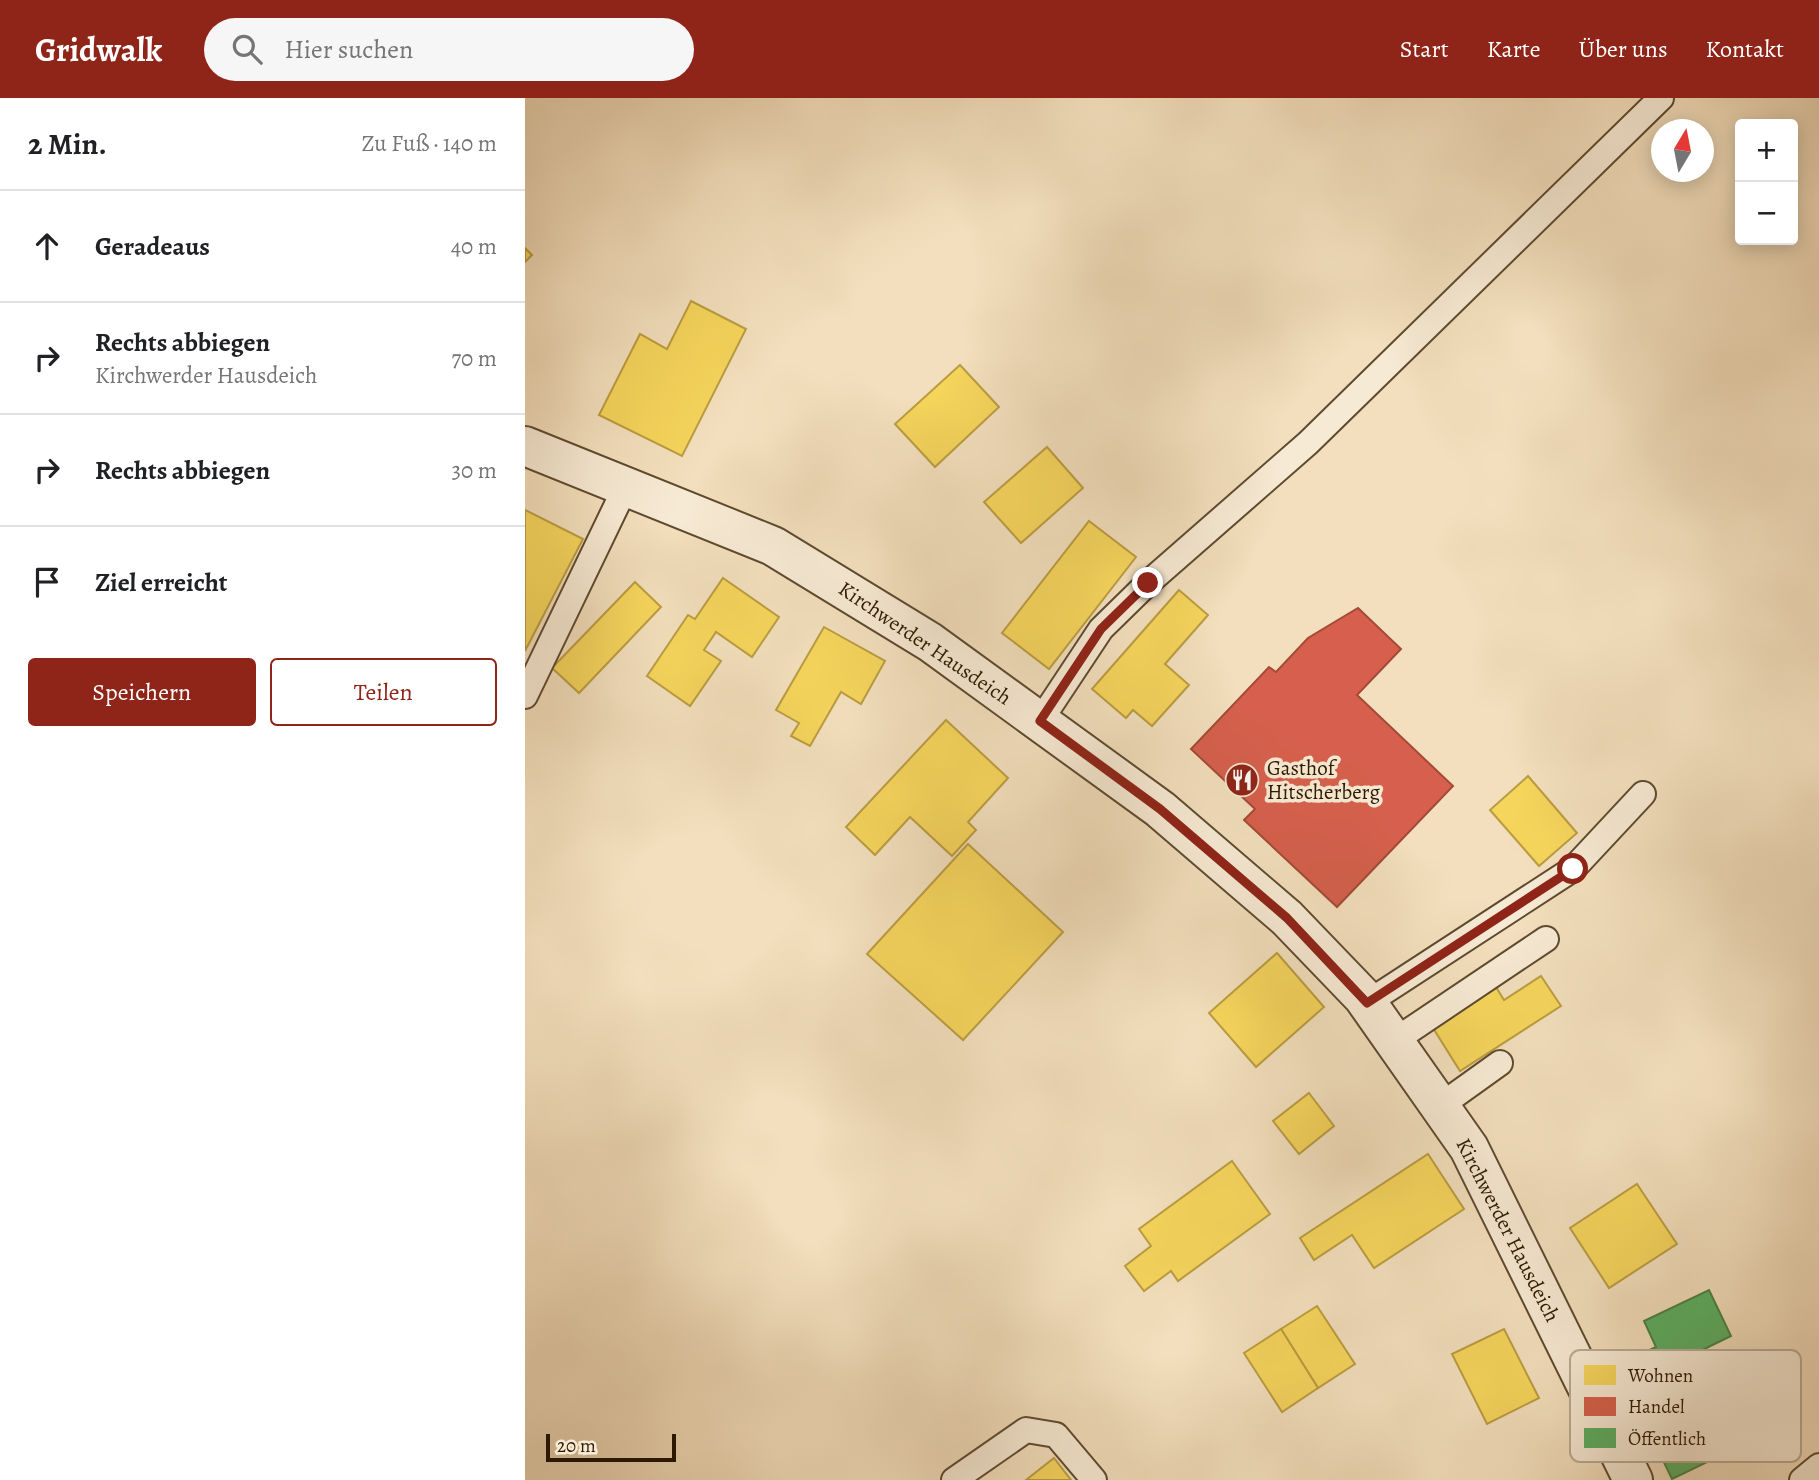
<!DOCTYPE html>
<html lang="de">
<head>
<meta charset="utf-8">
<style>
	:root { --surface:#fff; --page:#f6f6f6; --text:#202124; --muted:#757577; --line:#e0e0e0; --accent:#8f2418 }
	body { margin:0; font-family:Alegreya,serif; background:var(--page); color:var(--text) }
	.controls { position:absolute; right:21px; top:21px; display:grid; overflow:hidden; border-radius:7px; box-shadow:0 4px 18px #0003 }
	.controls button { width:63px; height:63px; display:grid; place-items:center; padding:0; border:0; border-bottom:2px solid var(--line); background:var(--surface); color:var(--text); font:35px sans-serif }
	.compass { position:absolute; left:1126px; top:21px; width:63px; height:63px; border-radius:50%; background:var(--surface); box-shadow:0 4px 18px #0003; rotate:10deg }
	.scale { position:absolute; left:21px; bottom:18px; width:130px; box-sizing:border-box; padding-left:7px; border:4px solid #2d1900; border-top:0; font-size:19px; line-height:24px; white-space:nowrap; color:#2d1900; -webkit-text-stroke:5px #f7ead4; paint-order:stroke }
	.stop { position:absolute; width:21px; height:21px; margin:-16px; border:5px solid #8f2418; border-radius:50%; background:#fff }
	.stop.end { background:#8f2418; border-color:#fff; box-shadow:0 2px 7px #0008 }
	.list { margin:0; padding:0; list-style:none }
	h2 { display:flex; justify-content:space-between; align-items:center; height:91px; margin:0; padding:0 28px; font-size:30px }
	h2 small { font-size:23px; font-weight:400; color:var(--muted) }
	.list li { display:grid; grid-template-columns:46px 1fr auto; gap:21px; align-items:center; box-sizing:border-box; height:112px; padding:0 28px; border-top:2px solid var(--line) }
	.list b { display:block; font-size:26px; white-space:nowrap }
	.list p { margin:0; font-size:23px; white-space:nowrap; color:var(--muted) }
	.list em { font-size:23px; font-style:normal; color:var(--muted) }
	.actions { display:flex; gap:14px; padding:21px 28px }
	.actions a { flex:1; padding:16px 0; border:2px solid var(--accent); border-radius:7px; text-align:center; font-size:24px; color:var(--accent) }
	.actions .main { background:var(--accent); color:#fff }
	.icon { flex:none; width:38px; height:38px; fill:none; stroke:currentColor; stroke-width:2; stroke-linecap:round; stroke-linejoin:round }
	.map { position:relative; flex:none; width:1294px; height:1382px; overflow:hidden }
	header { display:flex; align-items:center; gap:42px; box-sizing:border-box; height:98px; padding:0 35px; background:var(--accent); color:#fff }
	header strong { font-size:33px }
	nav { display:flex; gap:38px; margin-inline-start:auto; font-size:24px }
	.search { width:490px; height:63px; background:var(--page); display:flex; align-items:center; gap:18px; box-sizing:border-box; padding:0 24px; border-radius:38px; color:var(--muted); font-size:26px }
	main { display:flex }
	aside { flex:1; background:var(--surface) }
	.map>svg:first-child { display:block }
	.homes { fill:#f6d55c; stroke:#ba9d40; stroke-width:2 }
	.shops { fill:#d6604d; stroke:#a34b36; stroke-width:2 }
	.public { fill:#5aae61; stroke:#4c8144; stroke-width:2 }
	.lines { fill:none; stroke-linecap:round; stroke-linejoin:round }
	.lane-casing { stroke:#5e4a2f; stroke-width:28 }
	.street-casing { stroke:#5e4a2f; stroke-width:42 }
	.lane { stroke:#f7ead4; stroke-width:24 }
	.street { stroke:#f7ead4; stroke-width:38 }
	.route { stroke:#8f2418; stroke-width:9 }
	.labels { text-anchor:middle; stroke-width:7; stroke-linejoin:round; paint-order:stroke }
	.street-label { font-size:21px; fill:#2d1900; stroke:#f7ead4 }
	.poi-label { font-size:21px; fill:#2d1900; stroke:#f7ead4; text-anchor:start }
	.key { fill:#f7ead4; stroke:#baab94; stroke-width:2 }
	.key-label { font-size:19px; fill:#2d1900 }
</style>
</head>
<body>
<header>
<strong>Gridwalk</strong>
<div class="search"><svg class="icon" aria-label="search" viewBox="0 0 24 24"><circle cx="10" cy="10" r="6"/><path d="M15 15l6 6"/></svg>Hier suchen</div>
<nav><a>Start</a><a>Karte</a><a>Über uns</a><a>Kontakt</a></nav>
</header>
<main>
<aside>
<h2>2 Min.<small>Zu Fuß · 140 m</small></h2>
<ul class="list">
<li><svg class="icon" aria-label="ahead" viewBox="0 0 24 24"><path d="M12 20V5M6 11l6-6 6 6"/></svg><div><b>Geradeaus</b></div><em>40 m</em></li>
<li><svg class="icon" aria-label="right" viewBox="0 0 24 24"><path d="M7 20v-9h11M14 6l5 5-5 5"/></svg><div><b>Rechts abbiegen</b><p>Kirchwerder Hausdeich</p></div><em>70 m</em></li>
<li><svg class="icon" aria-label="right" viewBox="0 0 24 24"><path d="M7 20v-9h11M14 6l5 5-5 5"/></svg><div><b>Rechts abbiegen</b></div><em>30 m</em></li>
<li><svg class="icon" aria-label="arrive" viewBox="0 0 24 24"><path d="M6 21V4h12l-3 4 3 4H6"/></svg><div><b>Ziel erreicht</b></div></li>
</ul>
<div class="actions"><a class="main">Speichern</a><a>Teilen</a></div>
</aside>
<div class="map">
<svg width="1294" height="1382" viewBox="0 0 1294 1382">
	<rect width="100%" height="100%" fill="#f3dfbd"/>
	<filter id="stains"><feTurbulence type="fractalNoise" baseFrequency=".00286" numOctaves="4"/><feColorMatrix values="0 0 0 0 .2 0 0 0 0 .09 0 0 0 0 .02 0 0 0 .5 -.17"/></filter>
	<radialGradient id="worn" r=".72"><stop offset=".6" stop-color="#630" stop-opacity="0"/><stop offset="1" stop-color="#630" stop-opacity=".3"/></radialGradient>
	<g class="homes">
		<polygon points="0,150 7,157 0,164"/>
		<polygon points="166,203 221,231 157,358 74,317 115,236 142,251"/>
		<polygon points="435,267 474,309 410,369 370,326"/>
		<polygon points="522,349 558,390 496,445 459,404"/>
		<polygon points="0,412 58,441 0,553"/>
		<polygon points="564,423 611,459 524,571 477,535"/>
		<polygon points="198,480 254,519 227,559 191,534 179,552 196,563 165,608 122,578 163,517 170,521"/>
		<polygon points="110,484 136,509 54,595 27,570"/>
		<polygon points="654,492 683,517 640,566 664,587 627,628 608,612 601,620 567,591"/>
		<polygon points="299,529 360,563 336,606 316,594 285,648 266,638 274,625 251,612"/>
		<polygon points="421,622 483,680 443,724 451,732 427,758 385,719 350,757 321,729"/>
		<polygon points="1003,678 1052,735 1014,768 965,712"/>
		<polygon points="443,746 538,834 438,942 342,856"/>
		<polygon points="752,855 799,909 731,969 684,915"/>
		<polygon points="1016,878 1036,908 935,973 908,930 971,889 979,902"/>
		<polygon points="784,995 809,1028 774,1056 748,1023"/>
		<polygon points="903,1056 939,1111 849,1170 827,1137 789,1162 775,1140"/>
		<polygon points="707,1063 745,1116 653,1183 646,1173 619,1193 600,1168 626,1148 614,1131"/>
		<polygon points="1112,1086 1152,1146 1084,1190 1045,1130"/>
		<polygon points="792,1208 830,1266 793,1290 756,1231"/>
		<polygon points="756,1231 793,1290 757,1314 719,1255"/>
		<polygon points="979,1231 1014,1300 962,1326 927,1256"/>
		<polygon points="529,1360 546,1382 501,1382"/>
	</g>
	<polygon class="shops" points="833,510 876,551 832,597 928,688 812,809 719,722 730,711 666,651 744,569 751,574 783,540"/>
	<polygon class="public" points="1184,1192 1206,1238 1165,1258 1175,1280 1161,1288 1172,1312 1216,1291 1238,1337 1147,1381 1092,1267 1131,1249 1119,1223"/>
	<g class="lines">
		<defs>
			<g id="lane">
				<polyline points="0,598 101,388"/>
				<polyline points="515,623 576,531 623,485 783,345 1136,0"/>
				<polyline points="842,905 1048,771 1118,696"/>
				<polyline points="869,943 1021,841"/>
				<polyline points="915,1008 975,965"/>
				<polyline points="429,1382 501,1332 531,1337 569,1382"/>
				<polyline points="1277,1382 1294,1368"/>
			</g>
			<polyline id="street" points="0,348 248,448 405,544 635,711 762,820 838,899 944,1050 1108,1382"/>
		</defs>
		<use href="#lane" class="lane-casing"/>
		<use href="#street" class="street-casing"/>
		<use href="#lane" class="lane"/>
		<use href="#street" class="street"/>
	</g>
	<g class="lines">
		<polyline class="route" points="623,485 576,531 515,623 635,711 762,820 842,905 1048,771"/>
	</g>
	<defs>
		<symbol id="restaurant-disc" viewBox="-11 -11 22 22"><circle r="9.5" fill="#8f2418" stroke="#f7ead4"/><path d="M-5-6h1v4h1v-4h1v4h1v-4h1v5L-1.5 .5V6h-2V.5L-5-1ZM5-6V6H3V1.5H1.5Q1.5-4 5-6Z" fill="#fff"/></symbol>
	</defs>
	<g fill-rule="evenodd">
		<use href="#restaurant-disc" x="698" y="663" width="38" height="38"/>
	</g>
	<g class="labels">
		<g class="street-label">
			<text transform="translate(400 545) rotate(34)" y="7">Kirchwerder Hausdeich</text>
			<text transform="translate(983 1132) rotate(63)" y="7">Kirchwerder Hausdeich</text>
		</g>
		<g class="poi-label">
			<text x="742" y="677">Gasthof<tspan x="742" dy="24">Hitscherberg</tspan></text>
		</g>
	</g>
	<rect x="1045" y="1252" width="231" height="112" rx="10" class="key"/>
	<rect x="1059" y="1267" width="32" height="20" fill="#f6d55c"/>
	<rect x="1059" y="1299" width="32" height="19" fill="#d6604d"/>
	<rect x="1059" y="1330" width="32" height="20" fill="#5aae61"/>
	<g class="key-label">
		<text x="1103" y="1284">Wohnen</text>
		<text x="1103" y="1315">Handel</text>
		<text x="1103" y="1347">Öffentlich</text>
	</g>
	<rect width="100%" height="100%" filter="url(#stains)"/>
	<rect width="100%" height="100%" fill="url(#worn)"/>
</svg>
<div class="controls">
<button>+</button>
<button>−</button>
</div>
<svg class="compass" viewBox="-18 -18 36 36"><path d="M0-13l5 13h-10z" fill="#e53935"/><path d="M0 13l5-13h-10z" fill="#757577"/></svg>
<div class="scale">20 m</div>
<div class="stop" style="left:1048px;top:771px"></div>
<div class="stop end" style="left:623px;top:485px"></div>
</div>
</main>
</body>
</html>
